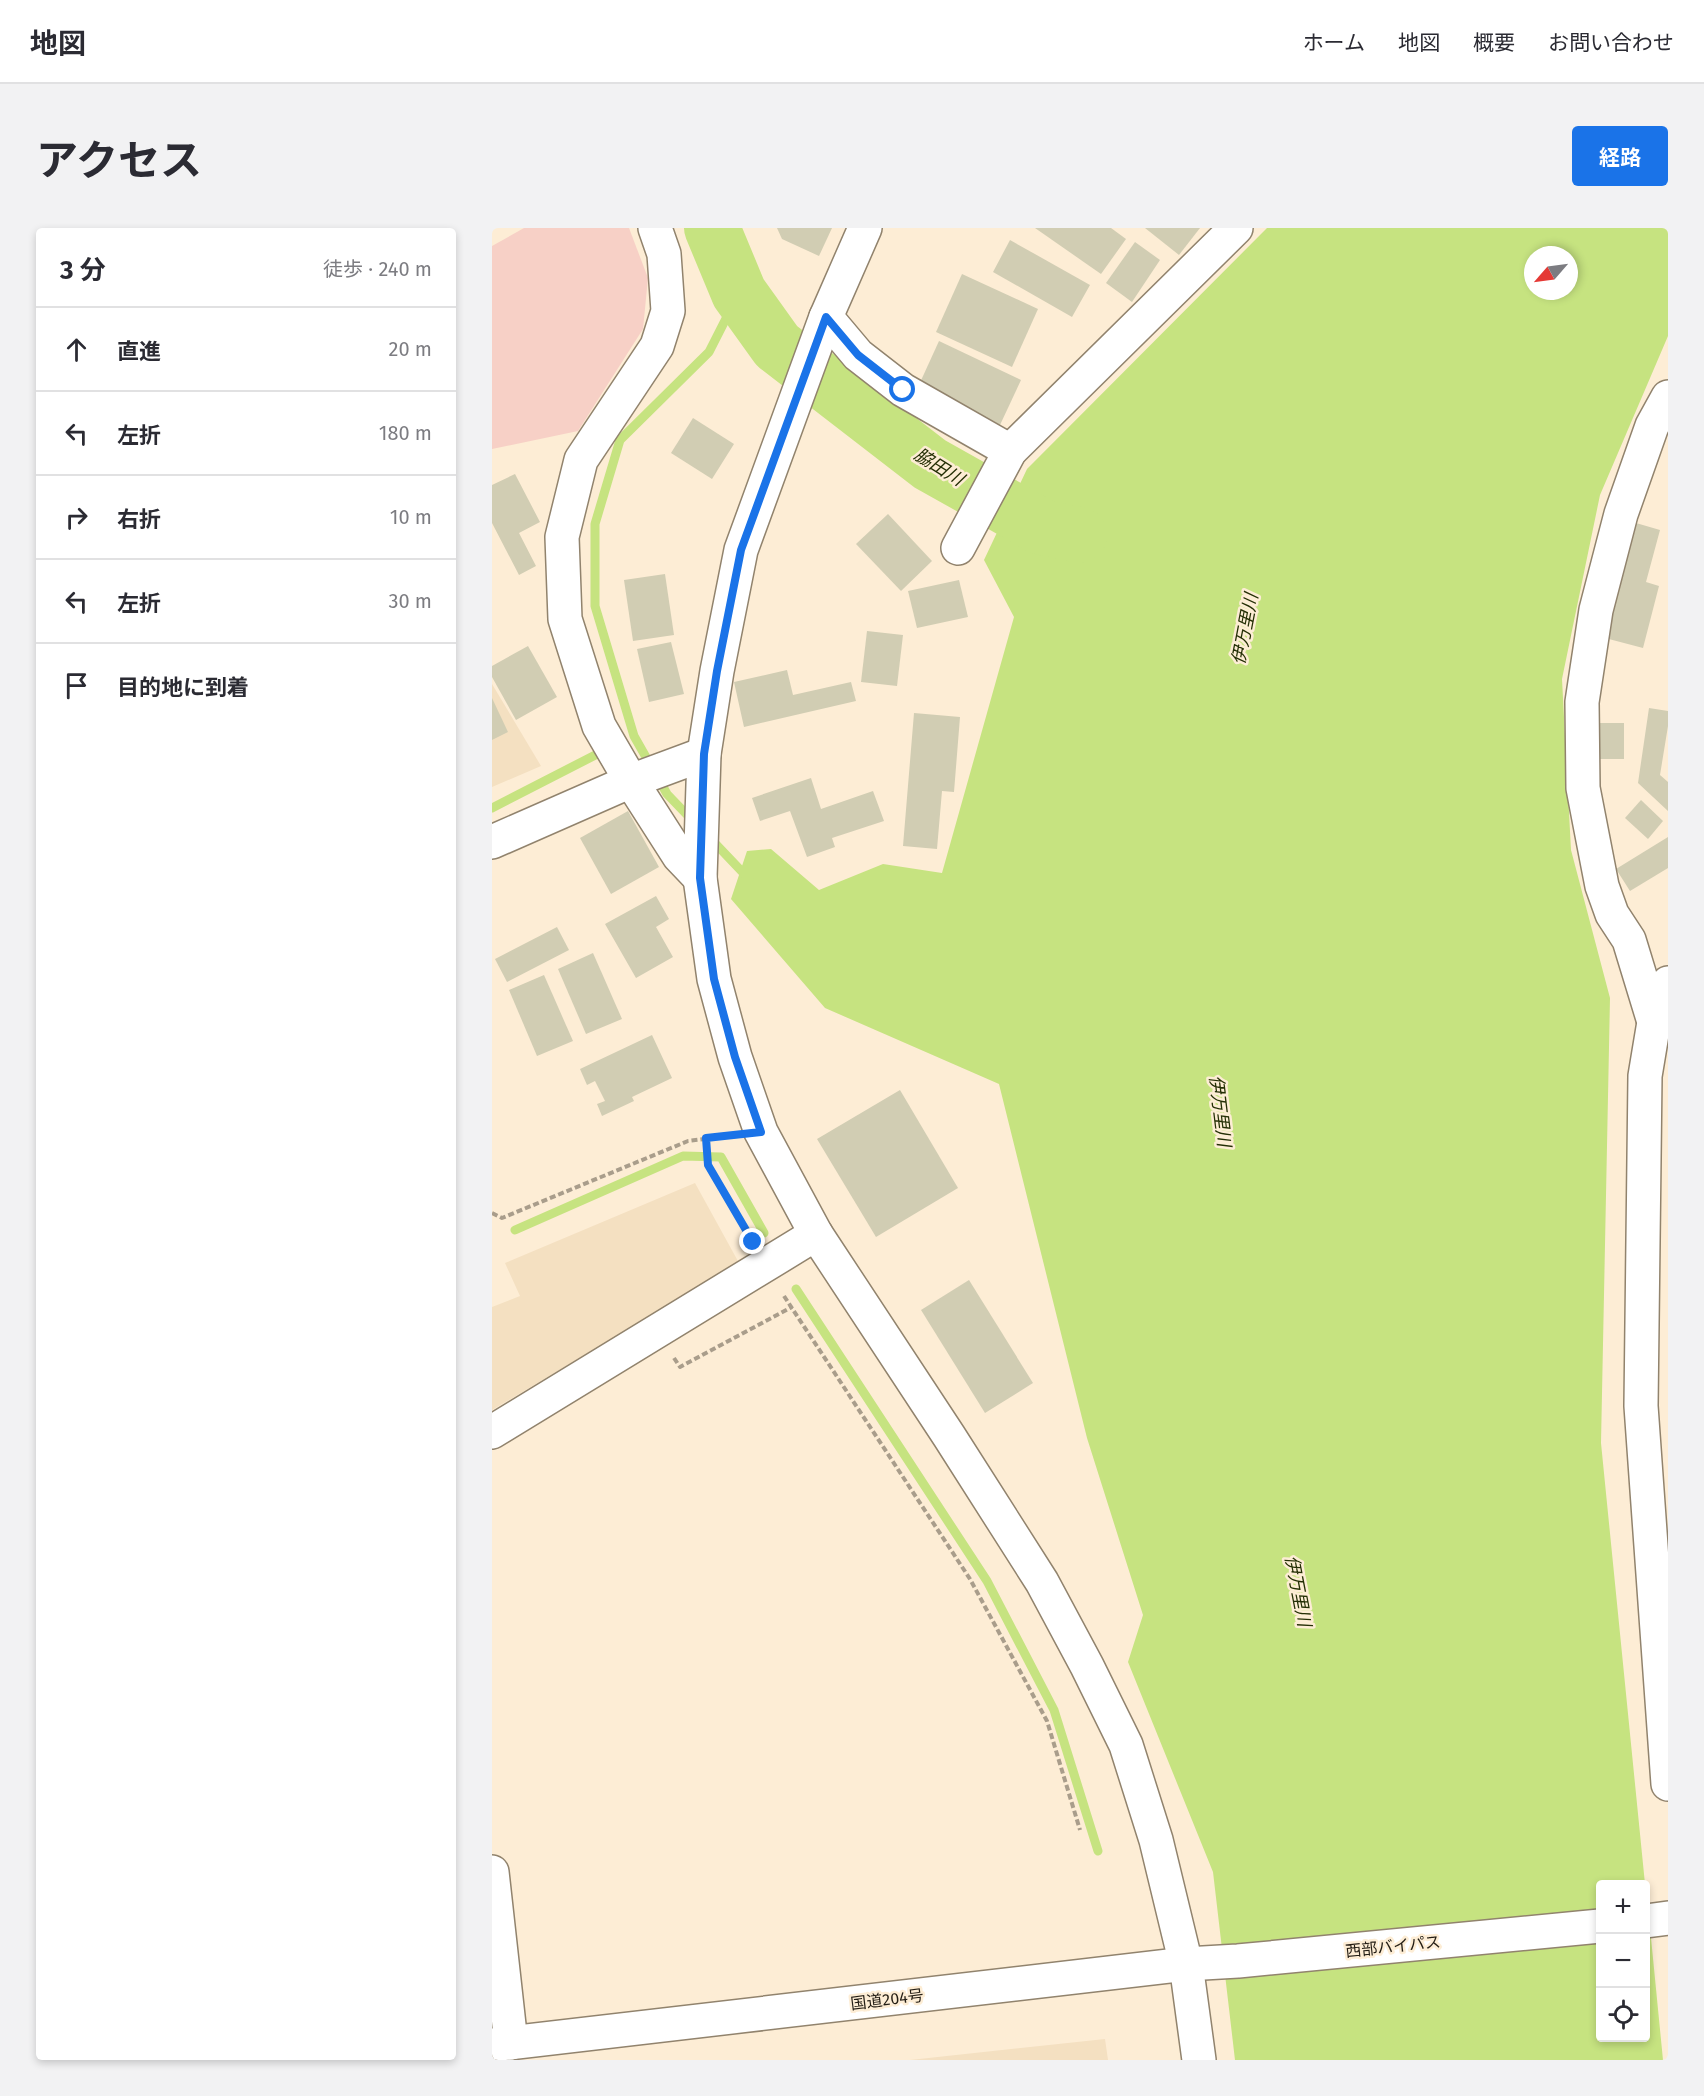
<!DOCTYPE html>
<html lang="ja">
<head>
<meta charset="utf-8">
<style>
	:root { --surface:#fff; --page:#f2f2f3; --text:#2b2b33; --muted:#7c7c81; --line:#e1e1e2; --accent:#1a73e8 }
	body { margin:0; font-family:"Fira Sans","Noto Sans JP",sans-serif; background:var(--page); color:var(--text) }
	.controls { position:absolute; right:18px; bottom:18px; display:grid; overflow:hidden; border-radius:6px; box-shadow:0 3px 9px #0003 }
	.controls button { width:54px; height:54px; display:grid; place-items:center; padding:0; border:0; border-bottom:2px solid var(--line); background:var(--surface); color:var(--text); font:30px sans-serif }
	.compass { position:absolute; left:1032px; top:18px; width:54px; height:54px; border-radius:50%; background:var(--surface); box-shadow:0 3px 9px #0003; rotate:242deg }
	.stop { position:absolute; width:18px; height:18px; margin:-14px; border:4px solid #1a73e8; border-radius:50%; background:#fff }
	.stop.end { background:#1a73e8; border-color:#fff; box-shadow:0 2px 6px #0008 }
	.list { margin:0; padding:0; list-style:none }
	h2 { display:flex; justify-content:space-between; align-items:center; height:78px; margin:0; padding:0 24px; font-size:26px }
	h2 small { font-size:20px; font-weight:400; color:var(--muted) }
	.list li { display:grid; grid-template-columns:39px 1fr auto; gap:18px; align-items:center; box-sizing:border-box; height:84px; padding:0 24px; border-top:2px solid var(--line) }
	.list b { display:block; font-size:22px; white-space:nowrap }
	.list em { font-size:20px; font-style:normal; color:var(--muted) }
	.icon { flex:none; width:33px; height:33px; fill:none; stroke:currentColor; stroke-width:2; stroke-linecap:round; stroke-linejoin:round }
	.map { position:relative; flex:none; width:1176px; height:1832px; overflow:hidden; border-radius:6px }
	header { display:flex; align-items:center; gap:36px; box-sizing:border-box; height:84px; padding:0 30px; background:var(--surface); border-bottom:2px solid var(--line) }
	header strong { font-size:28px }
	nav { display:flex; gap:33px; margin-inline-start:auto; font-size:21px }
	.intro { display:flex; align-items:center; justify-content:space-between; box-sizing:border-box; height:144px; padding:0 36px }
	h1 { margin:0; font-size:42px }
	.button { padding:15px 27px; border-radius:6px; background:var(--accent); color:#fff; font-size:21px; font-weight:700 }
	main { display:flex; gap:36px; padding:0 36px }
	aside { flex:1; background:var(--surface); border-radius:6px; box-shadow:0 3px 9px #0003 }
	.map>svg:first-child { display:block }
	.built { fill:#f4e0c1 }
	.green { fill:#f7d0c6 }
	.water { fill:#c6e380; fill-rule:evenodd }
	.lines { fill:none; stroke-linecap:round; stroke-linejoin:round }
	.stream { stroke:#c6e380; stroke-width:9 }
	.river { stroke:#c6e380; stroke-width:56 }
	.building { fill:#d1cdb3 }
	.minor-casing { stroke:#91836d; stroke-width:36 }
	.highway-casing { stroke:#91836d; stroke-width:36 }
	.path { stroke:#a99d8b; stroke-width:4; stroke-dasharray:6 3; stroke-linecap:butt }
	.minor { stroke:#fff; stroke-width:33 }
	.highway { stroke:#fff; stroke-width:33 }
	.route { stroke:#1a73e8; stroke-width:8 }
	.labels { text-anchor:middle; stroke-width:5; stroke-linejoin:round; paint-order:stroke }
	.street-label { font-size:16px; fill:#231d14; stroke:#fdedd5 }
	.water-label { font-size:18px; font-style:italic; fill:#242f05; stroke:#fdedd5 }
</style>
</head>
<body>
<header>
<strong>地図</strong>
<nav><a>ホーム</a><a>地図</a><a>概要</a><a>お問い合わせ</a></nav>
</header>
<div class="intro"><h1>アクセス</h1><a class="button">経路</a></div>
<main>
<aside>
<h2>3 分<small>徒歩 · 240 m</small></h2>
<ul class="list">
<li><svg class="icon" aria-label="ahead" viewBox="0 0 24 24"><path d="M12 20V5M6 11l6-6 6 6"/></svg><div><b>直進</b></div><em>20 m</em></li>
<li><svg class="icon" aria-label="left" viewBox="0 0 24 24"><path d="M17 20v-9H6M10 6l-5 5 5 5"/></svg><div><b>左折</b></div><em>180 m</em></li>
<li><svg class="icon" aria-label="right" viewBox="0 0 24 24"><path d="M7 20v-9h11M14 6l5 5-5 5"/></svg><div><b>右折</b></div><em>10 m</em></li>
<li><svg class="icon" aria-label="left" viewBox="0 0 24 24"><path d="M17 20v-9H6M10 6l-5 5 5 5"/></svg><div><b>左折</b></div><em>30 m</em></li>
<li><svg class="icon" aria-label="arrive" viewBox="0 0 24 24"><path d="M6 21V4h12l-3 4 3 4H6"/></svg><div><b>目的地に到着</b></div></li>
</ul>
</aside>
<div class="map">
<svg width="1176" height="1832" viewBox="0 0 1176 1832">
	<rect width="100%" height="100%" fill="#fdedd5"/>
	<g class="built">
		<polygon points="0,456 49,538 0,559"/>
		<polygon points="203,955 247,1035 0,1182 0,1079 28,1068 13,1035"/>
		<polygon points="613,1811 616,1832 418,1832"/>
	</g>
	<polygon class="green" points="32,0 137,0 156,50 151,101 86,203 0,221 0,18"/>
	<path class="water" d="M775 0H1176V108L1108 267 1070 451 1079 622 1118 770 1109 1215 1153 1656H1108V1810H1154V1659L1171 1832H743L721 1644 636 1434 651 1387 595 1210 507 856 333 780 239 671 255 623 279 621 327 662 391 636 450 645 522 389 492 332 535 241ZM1041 27H1077V63H1041Z"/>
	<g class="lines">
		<g class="stream">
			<polyline points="159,538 142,508 103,378 103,296 128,212 217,124 247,65"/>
			<polyline points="166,550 175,566 201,593"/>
			<polyline points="0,580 115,521"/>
			<polyline points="219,611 257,651"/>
			<polyline points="23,1002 191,928 229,929 272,1005"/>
			<polyline points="304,1061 495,1353 562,1482 606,1623"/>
		</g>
		<polyline class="river" points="220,0 247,65 285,118 438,236 550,299 587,307"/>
	</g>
	<g class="building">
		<polygon points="285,0 340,0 327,28 290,11"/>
		<polygon points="543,0 619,0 634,11 609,46"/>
		<polygon points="653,0 708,0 687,27"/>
		<polygon points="518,12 598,57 580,89 501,44"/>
		<polygon points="643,14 668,32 640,74 614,55"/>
		<polygon points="470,46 546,81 520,139 444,104"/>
		<polygon points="447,113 529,152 508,197 426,159"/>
		<polygon points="201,190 242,216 220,251 179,225"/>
		<polygon points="23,246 48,294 27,305 44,338 27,347 0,295 0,257"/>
		<polygon points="396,286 440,333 409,363 364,316"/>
		<polygon points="1144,295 1168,302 1154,354 1167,358 1151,420 1113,410"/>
		<polygon points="173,346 182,407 141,413 132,352"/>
		<polygon points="467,352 476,389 425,400 416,363"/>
		<polygon points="375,403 411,407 405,458 369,454"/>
		<polygon points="179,414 192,466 157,474 145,421"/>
		<polygon points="36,418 65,469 24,492 0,449 0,438"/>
		<polygon points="295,442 301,467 359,454 364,473 252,499 242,454"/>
		<polygon points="0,470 16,504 0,512"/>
		<polygon points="1157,480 1176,483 1176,498 1168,547 1176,554 1176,583 1146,555"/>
		<polygon points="422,485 468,489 462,564 450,563 445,621 411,618"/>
		<rect x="1106" y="495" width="26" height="36"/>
		<polygon points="319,550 329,581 381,563 392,593 340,610 343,619 315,629 298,583 268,593 260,570"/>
		<polygon points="1149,572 1171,593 1156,611 1133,590"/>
		<polygon points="136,583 167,639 119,666 88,610"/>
		<polygon points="1176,609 1176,640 1138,663 1124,641"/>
		<polygon points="164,668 177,691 164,699 181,729 144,750 113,696"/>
		<polygon points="65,699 77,722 15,754 3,731"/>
		<polygon points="101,725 130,791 94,806 66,741"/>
		<polygon points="52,747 81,813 45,828 17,762"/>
		<polygon points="160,807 180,850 140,869 142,873 110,888 105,876 113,873 103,853 95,857 88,841"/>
		<polygon points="408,862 466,960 384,1009 325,911"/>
		<polygon points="477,1052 541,1155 493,1185 429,1082"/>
	</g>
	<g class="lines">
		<defs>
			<g id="minor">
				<polyline points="163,0 172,26 176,83 165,118 89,232 70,309 73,391 107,498 139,553 187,628 208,650"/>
				<polyline points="373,0 334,89 249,322 225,443 212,526 208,650 222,751 243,829 269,904 324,1006 457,1208 550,1354 595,1438 634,1517 664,1612 694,1736"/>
				<polyline points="334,89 366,127 411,162 518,223"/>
				<polyline points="466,320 518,223 744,0"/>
				<polyline points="0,614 139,553 212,526"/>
				<polyline points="1176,755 1162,794 1153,848 1149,1178 1176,1556"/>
				<polyline points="1162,794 1137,712 1120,686 1110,658 1091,560 1090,474 1104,382 1129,286 1160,198 1176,169"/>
				<polyline points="0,1204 324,1006"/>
				<polyline points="0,1644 19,1815"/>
			</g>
			<g id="highway">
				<polyline points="1154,1693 1176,1690"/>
				<polyline points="694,1736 707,1832"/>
				<polyline points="0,1817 694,1736 746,1733 1108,1698"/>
			</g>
		</defs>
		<use href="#minor" class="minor-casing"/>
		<use href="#highway" class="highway-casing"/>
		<g class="path">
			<polyline points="214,910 216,937 259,1011"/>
			<polyline points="0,985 10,990 196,913 236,908"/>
			<polyline points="292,1068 478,1351 555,1493 588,1602"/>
			<polyline points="182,1130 188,1139 300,1079"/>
		</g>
		<use href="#minor" class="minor"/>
		<use href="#highway" class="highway"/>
	</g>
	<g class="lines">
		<polyline class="route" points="261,1014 216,937 214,910 269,904 243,829 222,751 208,650 212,526 225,443 249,322 334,89 366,127 411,162"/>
	</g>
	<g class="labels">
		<g class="street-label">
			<text transform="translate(901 1718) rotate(-6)" y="6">西部バイパス</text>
			<text transform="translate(395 1771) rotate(-7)" y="6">国道204号</text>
		</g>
		<g class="water-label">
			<text transform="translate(447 239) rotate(32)" y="6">脇田川</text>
			<text transform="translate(753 401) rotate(-79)" y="6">伊万里川</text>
			<text transform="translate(728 883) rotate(83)" y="6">伊万里川</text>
			<text transform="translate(806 1363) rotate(79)" y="6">伊万里川</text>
		</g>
	</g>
</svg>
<div class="controls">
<button>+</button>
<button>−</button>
<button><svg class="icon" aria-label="locate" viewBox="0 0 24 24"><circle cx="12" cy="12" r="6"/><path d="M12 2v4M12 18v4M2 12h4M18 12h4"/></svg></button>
</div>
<svg class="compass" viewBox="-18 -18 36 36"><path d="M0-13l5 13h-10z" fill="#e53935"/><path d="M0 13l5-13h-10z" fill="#7c7c81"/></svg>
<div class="stop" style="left:411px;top:162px"></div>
<div class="stop end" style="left:261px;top:1014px"></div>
</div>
</main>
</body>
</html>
